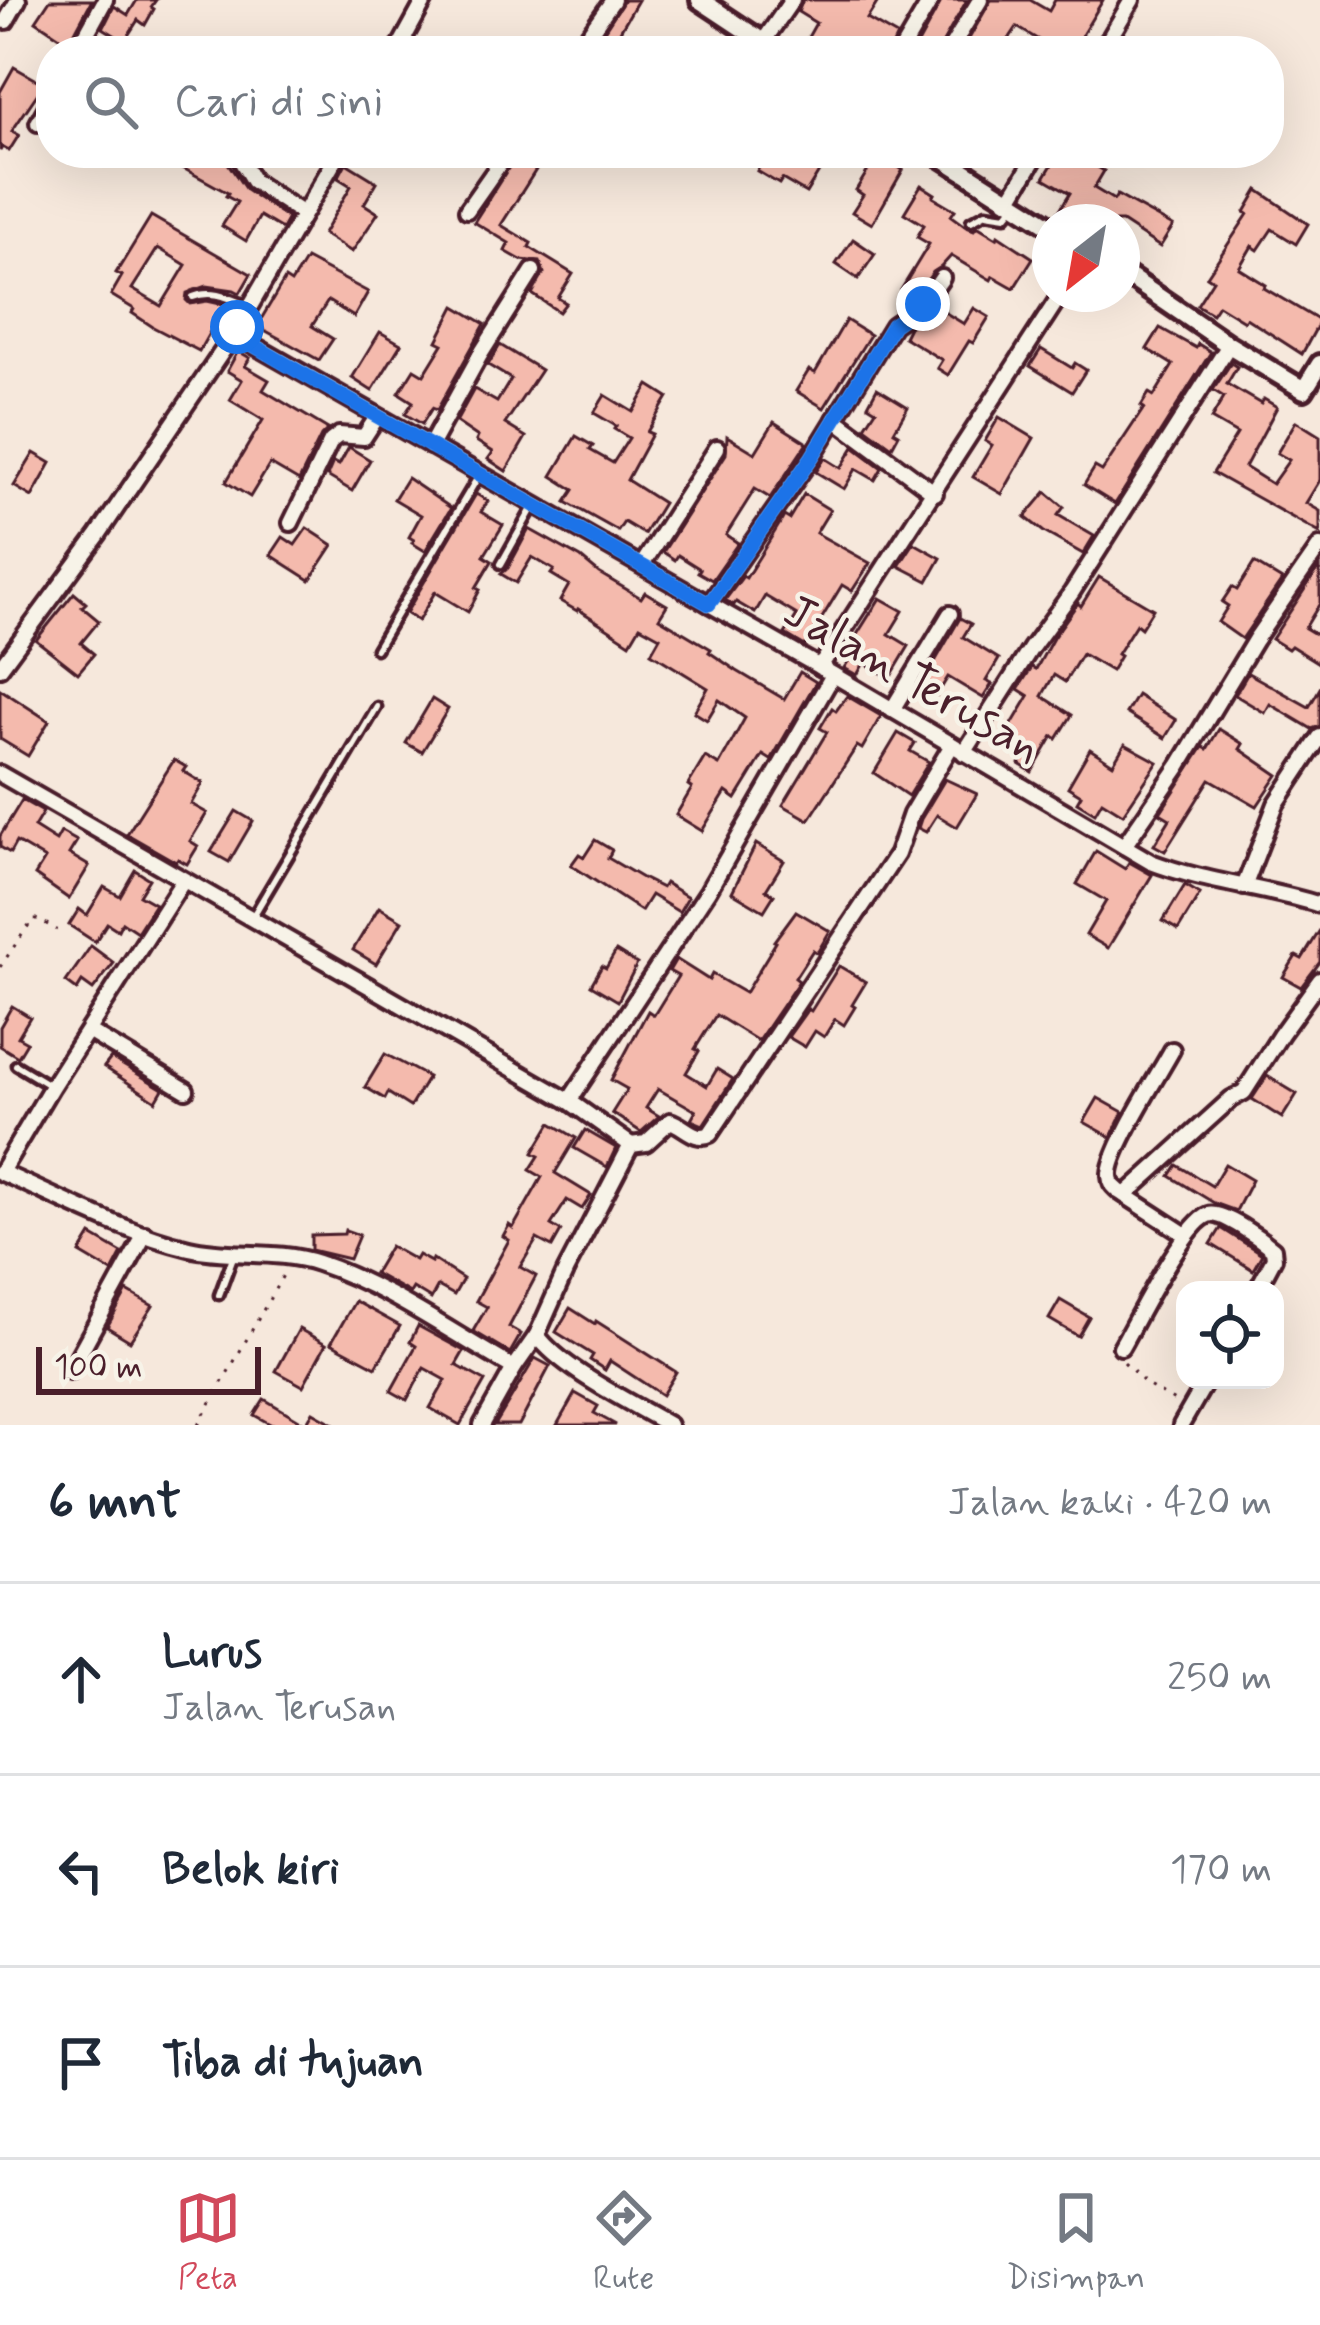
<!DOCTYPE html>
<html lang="id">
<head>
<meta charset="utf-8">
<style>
	:root { --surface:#fff; --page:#f6f6f7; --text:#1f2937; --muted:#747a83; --line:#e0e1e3; --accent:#d1495b }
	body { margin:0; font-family:Mynerve,sans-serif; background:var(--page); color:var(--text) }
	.controls { position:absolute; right:36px; bottom:36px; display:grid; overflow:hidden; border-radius:24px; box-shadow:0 12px 48px #0002 }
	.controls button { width:108px; height:108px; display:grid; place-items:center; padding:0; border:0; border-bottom:3px solid var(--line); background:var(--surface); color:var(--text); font:60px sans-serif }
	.compass { position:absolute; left:1032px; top:204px; width:108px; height:108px; border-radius:50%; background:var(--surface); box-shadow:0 12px 48px #0002; rotate:211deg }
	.scale { position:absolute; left:36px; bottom:30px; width:225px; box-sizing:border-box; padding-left:12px; border:6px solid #4a1f2b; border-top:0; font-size:33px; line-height:42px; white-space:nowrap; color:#4a1f2b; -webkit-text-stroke:9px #f7f3e8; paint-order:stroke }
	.stop { position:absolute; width:36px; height:36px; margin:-27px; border:9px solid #1a73e8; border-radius:50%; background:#fff }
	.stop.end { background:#1a73e8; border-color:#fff; box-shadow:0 3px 12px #0008 }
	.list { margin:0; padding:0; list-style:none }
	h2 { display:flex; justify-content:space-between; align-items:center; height:156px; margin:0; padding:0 48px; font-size:51px }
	h2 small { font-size:39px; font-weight:400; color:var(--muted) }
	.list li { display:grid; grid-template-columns:78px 1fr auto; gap:36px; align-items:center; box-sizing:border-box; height:192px; padding:0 48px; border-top:3px solid var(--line) }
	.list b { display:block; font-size:45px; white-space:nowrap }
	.list p { margin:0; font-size:39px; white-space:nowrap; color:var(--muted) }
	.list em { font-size:39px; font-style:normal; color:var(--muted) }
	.icon { flex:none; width:66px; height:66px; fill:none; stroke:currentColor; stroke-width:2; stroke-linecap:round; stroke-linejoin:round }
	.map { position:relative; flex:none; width:1320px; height:1425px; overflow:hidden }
	.search { position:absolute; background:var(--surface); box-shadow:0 12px 48px #0002; left:36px; right:36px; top:36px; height:132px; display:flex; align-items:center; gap:30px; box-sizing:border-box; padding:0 42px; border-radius:48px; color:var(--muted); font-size:45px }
	.sheet { height:732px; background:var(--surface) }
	nav { display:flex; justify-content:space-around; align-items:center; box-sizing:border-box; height:168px; border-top:3px solid var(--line); background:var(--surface); font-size:33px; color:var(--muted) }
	nav a { display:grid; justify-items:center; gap:6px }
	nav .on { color:var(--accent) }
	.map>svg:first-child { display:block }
	.building { fill:#f4baad; stroke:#4a1f2b; stroke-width:3; fill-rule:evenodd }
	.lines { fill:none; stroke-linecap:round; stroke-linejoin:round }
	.service-casing { stroke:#4a1f2b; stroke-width:15 }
	.minor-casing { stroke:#4a1f2b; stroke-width:22 }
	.tertiary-casing { stroke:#4a1f2b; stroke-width:26 }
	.path { stroke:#4a1f2b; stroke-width:3; stroke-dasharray:3 9; stroke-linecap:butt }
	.service { stroke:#f7f3e8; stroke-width:6 }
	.minor { stroke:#f7f3e8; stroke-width:14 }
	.tertiary { stroke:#f7f3e8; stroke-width:16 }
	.route { stroke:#1a73e8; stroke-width:15 }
	.labels { text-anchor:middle; stroke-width:9; stroke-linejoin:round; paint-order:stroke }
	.street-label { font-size:48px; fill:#4a1f2b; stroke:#f7f3e8 }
</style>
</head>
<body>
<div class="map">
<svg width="1320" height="1425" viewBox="0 0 1320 1425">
	<rect width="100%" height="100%" fill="#f6e8dc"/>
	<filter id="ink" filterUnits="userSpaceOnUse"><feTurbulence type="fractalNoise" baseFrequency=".00833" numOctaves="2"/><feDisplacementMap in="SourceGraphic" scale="24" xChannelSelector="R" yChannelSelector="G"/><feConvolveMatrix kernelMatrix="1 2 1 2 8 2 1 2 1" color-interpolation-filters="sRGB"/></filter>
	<g filter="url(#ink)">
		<g class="building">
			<polygon points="50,0 92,0 69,43 36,21"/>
			<polygon points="137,0 156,0 151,7 154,9 145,25 138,20 122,45 113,39 116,36 103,28 114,6 128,15"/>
			<polygon points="624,0 638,0 620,31 627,35 618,51 591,51"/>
			<polygon points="803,0 879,0 867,19 897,36 890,51 847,51 829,40 823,49 807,39 816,23 798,12"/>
			<polygon points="942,0 967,0 938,51 914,51"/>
			<polygon points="991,0 1030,0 1049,11 1055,0 1103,0 1082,35 1088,39 1081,51 1057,51 1017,27 1001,51 962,51"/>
			<polygon points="14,67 44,84 12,131 19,135 9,151 2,147 0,151 0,92"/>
			<polygon points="187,153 221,153 246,190 288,218 282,229 260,216 246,241 222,226 237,202 226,196 228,193 179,166"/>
			<polygon points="518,153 539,165 501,225 531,243 529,247 573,274 558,298 566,303 559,312 532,294 544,273 540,262 521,260 505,251 509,243 474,222"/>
			<polygon points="767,153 798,153 822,167 806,193 782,179 779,184 757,171"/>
			<polygon points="1059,153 1075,153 1104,171 1094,188 1114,200 1117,195 1173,226 1160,247 1122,222 1090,222 1080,216 1077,222 1071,222 1057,214 1070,193 1044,178"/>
			<polygon points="878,154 903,170 872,224 852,212 863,195 856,190"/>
			<polygon points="346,163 377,182 364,204 378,213 352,252 323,234 351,186 338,178"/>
			<polygon points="921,185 935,194 933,197 955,210 951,216 966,227 974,230 977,226 997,238 998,235 1033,258 1014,288 993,276 991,280 951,256 941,267 933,272 916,296 914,297 901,290 929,244 917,237 924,225 904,213"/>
			<polygon points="1258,190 1308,224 1296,244 1272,229 1258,250 1252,246 1239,268 1266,285 1264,288 1320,321 1302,354 1246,318 1244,321 1218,305 1212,314 1197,305 1213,280 1207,276 1248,214 1245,212"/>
			<path d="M151 216 251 274 240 293 234 290 207 286 187 293 186 300 190 304 207 301 225 305 199 351 153 327 132 313 134 309 111 295 122 276 116 273ZM158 248 186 265 161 306 132 289Z"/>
			<polygon points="853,239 875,254 858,279 836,264"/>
			<polygon points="306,259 368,292 354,317 328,301 312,326 333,339 319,360 257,326 285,279 291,283"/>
			<polygon points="455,306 485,324 437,410 432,408 422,424 405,414 413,402 399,393 414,369 424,375 443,344 437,341"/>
			<polygon points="936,307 964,324 974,308 989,317 973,343 969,341 948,375 937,368 942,360 904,337 909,327"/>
			<polygon points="846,320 870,335 824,408 796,391 809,370 815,373"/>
			<polygon points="1160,328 1196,348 1198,344 1211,352 1115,504 1084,485 1095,467 1102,471 1144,408 1141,406 1149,393 1154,396 1173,365 1147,349"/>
			<polygon points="380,332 401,344 372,391 352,378"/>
			<polygon points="500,345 541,370 505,424 526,437 506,471 488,459 493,452 476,441 478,437 456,422 474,389 497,402 511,379 488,365"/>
			<polygon points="1041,349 1072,368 1075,363 1086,370 1072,392 1030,366"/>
			<polygon points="238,351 250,358 245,366 269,380 263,390 328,429 321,436 299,481 270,464 250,497 226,482 263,420 230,400 242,380 227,371"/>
			<polygon points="1231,363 1237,367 1227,384 1261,404 1264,399 1277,407 1245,467 1272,484 1289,460 1277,453 1296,421 1320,436 1320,480 1306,503 1320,511 1320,533 1213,473 1237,434 1211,419 1224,397 1213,390"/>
			<polygon points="649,385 668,397 647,432 652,434 627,480 663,503 644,534 624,522 618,531 566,502 574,490 552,476 576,436 593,446 590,450 613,463 629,438 614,429 616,426 594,413 605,395 633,412"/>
			<polygon points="877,388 908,407 894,431 899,434 892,447 865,427 876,410 868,405"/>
			<polygon points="999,417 1034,438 1002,494 973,477 992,445 985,441"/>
			<polygon points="774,422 807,443 770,498 755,489 726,535 738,543 712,580 698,572 700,569 678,555 675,560 663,552 726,454 727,436 755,453"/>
			<polygon points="349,447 370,460 352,491 327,476 333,462 339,465"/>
			<polygon points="854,447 882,468 875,480 856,469 844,489 816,472 825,458 841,468"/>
			<polygon points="34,453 51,463 32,497 14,486"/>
			<polygon points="407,478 451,508 425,551 412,543 414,540 409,537 421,515 394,499"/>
			<polygon points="1046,492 1064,507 1058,515 1094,536 1083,554 1044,532 1025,517"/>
			<polygon points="476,494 488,501 481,512 503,525 484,556 492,561 476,588 480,590 468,612 435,592 418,621 406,613"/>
			<polygon points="804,494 830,510 816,533 870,563 852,591 842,585 805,646 785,634 797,615 765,596 755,613 736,602 734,605 725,600 743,576 746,578 782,520 784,516 789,519"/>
			<polygon points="307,528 333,545 310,580 271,555 283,537 295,545"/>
			<polygon points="529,529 581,558 599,573 641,598 645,592 667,605 659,618 711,649 709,652 737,671 784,699 800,672 816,682 771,760 763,755 736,799 726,792 702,831 676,815 692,788 688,785 705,757 719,765 745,718 719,700 707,720 694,712 708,688 651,653 660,637 640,626 630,643 578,609 577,611 560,601 569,585 551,574 554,570 532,557 516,583 501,574 508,568"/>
			<polygon points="914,543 941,558 928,581 899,566"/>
			<polygon points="1254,563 1282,580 1242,639 1218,622 1228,606 1222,602 1232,587 1237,590"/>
			<polygon points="1320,566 1320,603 1305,628 1320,637 1320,664 1291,646 1288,649 1272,639"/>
			<polygon points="1099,577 1153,609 1141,628 1136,624 1117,654 1120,656 1111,671 1082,654 1065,682 1054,675 1042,696 1072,715 1057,739 1053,736 1032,772 1019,764 1027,750 1005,736 1029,696 1018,689 1032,667 1036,669 1053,638 1078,603 1081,606"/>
			<polygon points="74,593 86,603 82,607 99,621 81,643 94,654 78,673 36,640"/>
			<polygon points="880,598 903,611 889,634 909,646 890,678 864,663 857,675 844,668 859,644 853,641"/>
			<polygon points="960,618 971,624 963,637 999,659 986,681 992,684 983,698 948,677 937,695 921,686"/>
			<polygon points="1248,673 1309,707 1320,688 1320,726 1312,729 1270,704 1265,713 1235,695"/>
			<polygon points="0,689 49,721 28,756 0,739"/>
			<polygon points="1137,695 1176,720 1165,738 1126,713"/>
			<polygon points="847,696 881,716 862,749 857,746 809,820 783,805 827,732 820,728 832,708 836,711"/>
			<polygon points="432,699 448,709 422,752 406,743"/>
			<polygon points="1219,729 1243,744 1240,749 1278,775 1257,806 1210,779 1165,851 1154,845 1170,819 1160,813 1203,747 1207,749"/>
			<polygon points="898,733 915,743 910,751 929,762 908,796 874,773"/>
			<polygon points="1125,744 1158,762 1123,814 1102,801 1095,813 1077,802 1081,795 1068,787 1090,749 1113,764"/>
			<polygon points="174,760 186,767 183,771 203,783 191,804 207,813 190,841 198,846 187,864 178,859 176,862 127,834"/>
			<polygon points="945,779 977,794 957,827 937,815 926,832 918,828 921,819"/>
			<polygon points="22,800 43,812 34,827 56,841 61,832 77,841 69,854 89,866 69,899 35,875 45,859 16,842 10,853 0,847 0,836"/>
			<polygon points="236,811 253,821 229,862 211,852"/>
			<polygon points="595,840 612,850 608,858 642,878 662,888 665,883 688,897 679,912 651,895 641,911 571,865 579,854 584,857"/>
			<polygon points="756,844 784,861 766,890 774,895 764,911 732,892"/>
			<polygon points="1096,851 1125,869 1129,862 1152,875 1108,948 1086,935 1106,901 1077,884"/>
			<polygon points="135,870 149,879 139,895 155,904 137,932 122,922 118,930 107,923 95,942 69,925 79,909 87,915 104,887 120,896"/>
			<polygon points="1185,885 1200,894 1178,930 1163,921"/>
			<polygon points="379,907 402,921 376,964 353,950"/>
			<polygon points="796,911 830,931 817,953 813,950 795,978 799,981 758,1041 716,1015 695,1049 699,1051 686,1073 707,1086 717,1069 733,1079 703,1125 691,1120 696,1111 658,1089 646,1108 659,1116 641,1132 612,1113 627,1089 611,1080 648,1011 654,1015 678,976 669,971 676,959 709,980 712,974 745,993 776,942 774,941"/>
			<polygon points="1320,930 1320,962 1301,987 1283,977 1296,956 1302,959"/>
			<polygon points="91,946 114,963 93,990 82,982 77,990 66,982"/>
			<polygon points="616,951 637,964 618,1001 591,985 602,966 606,968"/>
			<polygon points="839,966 866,982 852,1005 855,1007 844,1025 835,1019 824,1037 815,1031 805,1047 788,1037 808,1009 811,1011"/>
			<polygon points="12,1006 30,1017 18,1037 27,1042 18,1057 0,1046 0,1027"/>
			<polygon points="385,1054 428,1077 410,1107 388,1093 385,1099 365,1087"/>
			<polygon points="111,1058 163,1089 156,1101 104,1067"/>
			<polygon points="1267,1076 1297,1094 1282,1118 1252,1099"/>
			<polygon points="1098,1098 1123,1112 1111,1137 1084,1122"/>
			<polygon points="551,1123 576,1138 555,1173 591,1195 582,1209 567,1200 551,1225 561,1231 552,1247 537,1239 520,1267 536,1276 509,1327 521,1334 510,1353 473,1331 487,1307 476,1301 509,1240 503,1236 509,1225 513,1228 542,1177 530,1170 539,1156 533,1153"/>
			<polygon points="585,1130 616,1148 607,1167 574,1148"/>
			<polygon points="1225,1164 1252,1180 1236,1211 1214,1203 1170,1176 1177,1165 1212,1186"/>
			<polygon points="1221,1228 1262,1254 1253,1270 1211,1244"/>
			<polygon points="345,1230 359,1235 349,1259 311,1250 311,1235 344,1234"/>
			<polygon points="91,1235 122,1253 112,1272 80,1253"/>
			<polygon points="390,1246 415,1260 418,1255 431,1262 432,1259 463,1279 454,1295 438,1286 431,1299 413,1288 410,1293 374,1273"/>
			<polygon points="127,1291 153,1306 130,1341 107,1327"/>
			<polygon points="1060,1300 1089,1317 1078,1336 1049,1319"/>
			<polygon points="355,1301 400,1326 376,1367 331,1343"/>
			<polygon points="570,1308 595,1324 596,1321 676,1372 662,1395 610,1361 605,1370 590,1360 593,1355 556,1332"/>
			<polygon points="418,1326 464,1351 456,1365 485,1381 460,1425 430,1408 446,1380 424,1368 407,1400 391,1391 416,1346 410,1342"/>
			<polygon points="299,1329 326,1344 303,1386 276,1371"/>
			<polygon points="535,1358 550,1366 519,1425 495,1425"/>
			<polygon points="575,1393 598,1406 594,1413 616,1425 557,1425"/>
			<polygon points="264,1399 306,1424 313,1412 336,1425 272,1425 254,1415"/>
		</g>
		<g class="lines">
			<defs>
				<g id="service">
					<polyline points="971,221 986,213 1006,216 1014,206"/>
					<path d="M193 297C211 289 229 298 246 305"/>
					<polyline points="501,564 533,507"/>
					<polyline points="376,649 478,477"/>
					<polyline points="253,916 377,707"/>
					<polyline points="16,1065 49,1085"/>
					<polyline points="219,1295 233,1257"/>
				</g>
				<g id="minor">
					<polyline points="6,21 18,0"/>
					<polyline points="763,42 792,0"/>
					<polyline points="77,51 105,0"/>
					<polyline points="397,51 425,0"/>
					<polyline points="577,51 613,0"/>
					<polyline points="901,51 931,0"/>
					<polyline points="949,51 980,0"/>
					<polyline points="1102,51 1132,0"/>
					<polyline points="38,123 51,99"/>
					<polyline points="232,153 239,157 253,181 303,214"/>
					<polyline points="1009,201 1038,153"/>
					<polyline points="467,210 507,153"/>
					<path d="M234 334 820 667 1151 862C1206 883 1264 887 1320 905"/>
					<polyline points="835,419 935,493"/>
					<polyline points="430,446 480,355 533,271"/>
					<polyline points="291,523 331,441 339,435 364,437 377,417"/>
					<polyline points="642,565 717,448"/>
					<polyline points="709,604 812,457 893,325 924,304 942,278"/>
					<polyline points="820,667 1061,294"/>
					<polyline points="0,668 98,535 234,334 339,153"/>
					<polyline points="892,710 950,614"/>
					<polyline points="964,753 1031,648 1072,592 1229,345"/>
					<path d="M0 774 569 1101 631 1145 566 1270 537 1335C561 1369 632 1403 669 1425"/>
					<polyline points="1124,846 1179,766 1255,640 1320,546"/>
					<polyline points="1244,887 1276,804 1320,737"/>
					<polyline points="88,1031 186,1090"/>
					<path d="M1172 1050C1159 1074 1108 1153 1110 1176 1111 1186 1114 1186 1120 1192L1186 1235"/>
					<polyline points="569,1101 708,891 833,675"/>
					<path d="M631 1145 646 1143 670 1121C684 1125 695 1142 710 1134L897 854 911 814 952 745"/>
					<path d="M0 1172C60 1198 125 1233 189 1248 231 1258 276 1249 318 1263 387 1286 450 1332 514 1368"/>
					<polyline points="1,1172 52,1086 183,881"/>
					<polyline points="1125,1195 1231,1099 1244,1092 1281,1034 1320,980"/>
					<path d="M1121 1347C1136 1321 1184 1224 1208 1215 1222 1210 1262 1240 1273 1249L1274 1258 1257 1290"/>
					<polyline points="70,1371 145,1234"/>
					<polyline points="482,1425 514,1368 537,1335"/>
					<polyline points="1181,1425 1207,1380"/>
				</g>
				<g id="tertiary">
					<polyline points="700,0 777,51"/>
					<polyline points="935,153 1050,226"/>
					<polyline points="1122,272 1229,345 1304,390 1320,364"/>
				</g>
			</defs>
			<use href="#service" class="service-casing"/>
			<use href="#minor" class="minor-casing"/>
			<use href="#tertiary" class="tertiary-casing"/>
			<g class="path">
				<polyline points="0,967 33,919 38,919 57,930"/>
				<polyline points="1124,1362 1147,1385 1178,1403"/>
				<polyline points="198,1425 286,1270"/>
			</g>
			<use href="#service" class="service"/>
			<use href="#minor" class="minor"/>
			<use href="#tertiary" class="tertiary"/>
		</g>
	</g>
	<g class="lines" filter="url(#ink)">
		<polyline class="route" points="237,327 234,334 296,370 709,604 812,457 893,325 923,304"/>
	</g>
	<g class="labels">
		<g class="street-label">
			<text transform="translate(914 677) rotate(30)" y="17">Jalan Terusan</text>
		</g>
	</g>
</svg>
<div class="controls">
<button><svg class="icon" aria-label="locate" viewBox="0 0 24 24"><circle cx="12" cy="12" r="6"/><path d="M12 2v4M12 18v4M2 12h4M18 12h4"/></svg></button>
</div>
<svg class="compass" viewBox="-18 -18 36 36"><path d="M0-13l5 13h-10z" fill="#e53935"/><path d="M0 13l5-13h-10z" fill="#747a83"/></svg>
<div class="scale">100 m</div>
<div class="stop" style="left:237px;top:327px"></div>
<div class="stop end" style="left:923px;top:304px"></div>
<div class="search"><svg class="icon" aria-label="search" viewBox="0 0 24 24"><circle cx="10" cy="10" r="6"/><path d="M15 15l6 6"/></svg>Cari di sini</div>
</div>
<section class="sheet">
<h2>6 mnt<small>Jalan kaki · 420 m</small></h2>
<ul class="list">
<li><svg class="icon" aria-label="ahead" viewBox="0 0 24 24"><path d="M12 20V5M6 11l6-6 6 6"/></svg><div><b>Lurus</b><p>Jalan Terusan</p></div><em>250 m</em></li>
<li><svg class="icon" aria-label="left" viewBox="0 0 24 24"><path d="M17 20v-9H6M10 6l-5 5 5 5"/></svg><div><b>Belok kiri</b></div><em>170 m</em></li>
<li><svg class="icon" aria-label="arrive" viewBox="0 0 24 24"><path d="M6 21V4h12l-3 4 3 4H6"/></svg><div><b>Tiba di tujuan</b></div></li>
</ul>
</section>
<nav>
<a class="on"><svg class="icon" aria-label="map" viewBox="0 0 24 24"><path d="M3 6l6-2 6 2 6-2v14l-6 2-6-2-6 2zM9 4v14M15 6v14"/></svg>Peta</a>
<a><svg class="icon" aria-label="directions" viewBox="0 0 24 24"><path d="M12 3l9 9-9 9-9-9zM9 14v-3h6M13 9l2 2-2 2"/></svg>Rute</a>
<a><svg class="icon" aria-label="saved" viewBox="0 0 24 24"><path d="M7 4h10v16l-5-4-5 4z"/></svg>Disimpan</a>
</nav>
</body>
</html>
